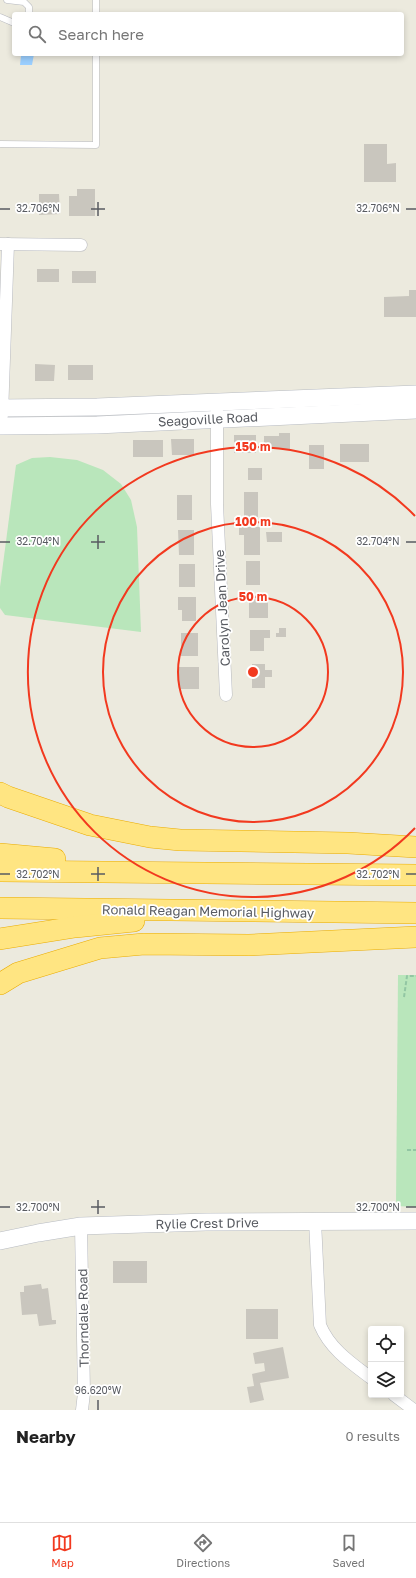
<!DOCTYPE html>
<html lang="en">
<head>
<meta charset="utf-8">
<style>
	:root { --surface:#fff; --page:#f6f6f6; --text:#222; --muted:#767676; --line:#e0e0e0; --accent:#f2391f }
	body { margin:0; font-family:"Golos Text",sans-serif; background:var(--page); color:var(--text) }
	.controls { position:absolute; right:12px; bottom:12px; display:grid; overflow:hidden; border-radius:4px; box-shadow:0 2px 6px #0003 }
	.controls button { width:36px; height:36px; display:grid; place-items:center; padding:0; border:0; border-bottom:1px solid var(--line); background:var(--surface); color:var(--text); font:20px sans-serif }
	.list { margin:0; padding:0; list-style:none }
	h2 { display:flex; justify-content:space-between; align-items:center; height:52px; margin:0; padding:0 16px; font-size:17px }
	h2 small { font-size:13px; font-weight:400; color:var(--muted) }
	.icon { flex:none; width:22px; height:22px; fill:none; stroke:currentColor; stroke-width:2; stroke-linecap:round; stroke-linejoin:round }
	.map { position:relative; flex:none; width:416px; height:1410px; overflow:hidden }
	.search { position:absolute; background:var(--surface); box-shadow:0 2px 6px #0003; left:12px; right:12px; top:12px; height:44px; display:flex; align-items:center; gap:10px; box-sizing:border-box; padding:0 14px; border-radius:4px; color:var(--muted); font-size:15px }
	.sheet { height:112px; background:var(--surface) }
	nav { display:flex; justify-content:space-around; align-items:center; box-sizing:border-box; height:56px; border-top:1px solid var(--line); background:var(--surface); font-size:11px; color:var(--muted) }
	nav a { display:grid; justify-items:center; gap:2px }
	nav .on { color:var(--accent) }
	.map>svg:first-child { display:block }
	.green { fill:#b9e6bb }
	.water { fill:#9bcfff }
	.building { fill:#c9c6be }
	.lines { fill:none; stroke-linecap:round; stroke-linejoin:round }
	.lane-casing { stroke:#b7b9bf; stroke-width:7 }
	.street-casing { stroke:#b7b9bf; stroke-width:13 }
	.secondary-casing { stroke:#b7bbc2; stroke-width:18 }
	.highway-casing { stroke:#eaac00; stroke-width:22 }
	.path { stroke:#92c6a3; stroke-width:2; stroke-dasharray:4 2; stroke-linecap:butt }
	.lane { stroke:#fff; stroke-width:6 }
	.street { stroke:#fff; stroke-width:12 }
	.secondary { stroke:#fff; stroke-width:17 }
	.highway { stroke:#ffe582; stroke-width:21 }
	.ticks { fill:none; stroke:#585b61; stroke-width:1.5 }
	.ring { fill:none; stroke:#f2391f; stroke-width:2 }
	.labels { text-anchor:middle; stroke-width:3.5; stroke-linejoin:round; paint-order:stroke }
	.street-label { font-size:13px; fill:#585b61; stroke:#fff }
	.ticks-label { font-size:10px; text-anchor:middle; fill:#585b61; stroke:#fff; stroke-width:3.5; stroke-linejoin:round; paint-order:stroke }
	.centre { fill:#f2391f; stroke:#fff; stroke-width:2 }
	.ring-label { font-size:12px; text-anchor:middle; font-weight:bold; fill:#f2391f; stroke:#fff; stroke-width:3.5; stroke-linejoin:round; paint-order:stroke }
</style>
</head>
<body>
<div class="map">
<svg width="416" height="1410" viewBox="0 0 416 1410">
	<rect width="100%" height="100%" fill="#eceade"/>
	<g class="green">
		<polygon points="50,457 77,460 103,470 121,484 131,500 137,527 141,632 5,615 0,608 0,587 16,465 32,458"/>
		<polygon points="398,975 416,975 416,1207 396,1206"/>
	</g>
	<polygon class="water" points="23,54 34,54 32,65 20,65 21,56 23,56"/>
	<g class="building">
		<polygon points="364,144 387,144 387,164 396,163 396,182 364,182"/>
		<polygon points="77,189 95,189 95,216 69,216 69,196 77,196"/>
		<polygon points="39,194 59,194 60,214 39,215"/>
		<rect x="37" y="269" width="22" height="13"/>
		<rect x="72" y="271" width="24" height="12"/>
		<polygon points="409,290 416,290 416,317 384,317 384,297 409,296"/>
		<polygon points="35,364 55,365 54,381 35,381"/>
		<rect x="68" y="365" width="25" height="15"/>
		<polygon points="279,433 290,433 290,449 264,449 264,436 279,436"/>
		<rect x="234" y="435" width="22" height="18"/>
		<polygon points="171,439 194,439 194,455 172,455"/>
		<rect x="133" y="440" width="30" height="17"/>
		<rect x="340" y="444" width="29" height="18"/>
		<rect x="309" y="445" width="15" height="24"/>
		<rect x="248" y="468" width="14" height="12"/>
		<rect x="244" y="492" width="14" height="25"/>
		<rect x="177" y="495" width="15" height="25"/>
		<polygon points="239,527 260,527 260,555 244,555 244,535 239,535"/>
		<polygon points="178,530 194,530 194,555 179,555"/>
		<polygon points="266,532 282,532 282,542 267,542"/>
		<rect x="246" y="561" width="14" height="24"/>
		<rect x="179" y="564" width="16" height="23"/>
		<rect x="249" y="595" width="19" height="23"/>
		<polygon points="178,597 196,597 196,621 182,621 182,610 178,610"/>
		<polygon points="279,628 286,628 286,637 276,637 276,633 279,633"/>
		<polygon points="250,630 270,630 270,638 264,638 264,651 250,651"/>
		<rect x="181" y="633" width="17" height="23"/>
		<polygon points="252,664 265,664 265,670 272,670 272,677 265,677 265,688 252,688"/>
		<rect x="179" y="667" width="20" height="22"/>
		<rect x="113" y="1261" width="34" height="22"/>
		<polygon points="41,1284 42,1289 48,1288 52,1320 56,1320 56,1324 39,1326 37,1314 22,1315 20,1292 24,1292 24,1286"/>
		<rect x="246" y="1309" width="32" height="30"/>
		<polygon points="283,1347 289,1378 260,1383 264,1400 250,1403 247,1387 254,1386 252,1374 265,1371 264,1363 255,1364 253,1353"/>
	</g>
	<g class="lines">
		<defs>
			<g id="lane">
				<polyline points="7,0 24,2 29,7 29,14"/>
				<polyline points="96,0 96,14"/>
				<polyline points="0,17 14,23"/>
				<polyline points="0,144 96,145 96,54"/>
			</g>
			<g id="street">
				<polyline points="0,244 81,245"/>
				<polyline points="217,411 217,504 226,695"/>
				<polyline points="2,415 8,244"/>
				<path d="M315 1221 320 1325C330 1349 351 1363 371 1378"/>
				<polyline points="81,1226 84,1393 82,1410"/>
				<polyline points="394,1395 414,1410"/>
			</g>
			<g id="secondary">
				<polyline points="0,408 97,407 416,394"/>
				<polyline points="0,426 97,425 416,410"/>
				<polyline points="0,1241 38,1233 81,1226 206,1222 416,1221"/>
			</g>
			<g id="highway">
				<polyline points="0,793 8,797 90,825 150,837 180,840 348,843 416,847"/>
				<polyline points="0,854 55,859"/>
				<polyline points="0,871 416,875"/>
				<polyline points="0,908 416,913"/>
				<polyline points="0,939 75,927 134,921"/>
				<polyline points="0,984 18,973 100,948 144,944 249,945 416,937"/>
			</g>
		</defs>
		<use href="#lane" class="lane-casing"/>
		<use href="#street" class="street-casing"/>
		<use href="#secondary" class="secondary-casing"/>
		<use href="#highway" class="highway-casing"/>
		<g class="path">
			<polyline points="404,997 407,976 416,976"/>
			<polyline points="407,1150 416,1150"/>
		</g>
		<use href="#lane" class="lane"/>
		<use href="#street" class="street"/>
		<use href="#secondary" class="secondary"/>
		<use href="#highway" class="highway"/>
	</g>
	<path class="ticks" d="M98 202V216M0 209H10M91 209H105M406 209H416M98 535V549M0 542H10M91 542H105M406 542H416M98 867V881M0 874H10M91 874H105M406 874H416M98 1200V1214M0 1207H10M91 1207H105M406 1207H416M98 1400V1410"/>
	<g class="ring">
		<circle cx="253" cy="672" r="75"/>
		<circle cx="253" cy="672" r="150"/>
		<path d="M415 828A225 225 0 1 1 415 516"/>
	</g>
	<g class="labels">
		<g class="street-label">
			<text transform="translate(208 419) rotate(-3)" y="5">Seagoville Road</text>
			<text transform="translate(222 608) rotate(-93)" y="5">Carolyn Jean Drive</text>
			<text transform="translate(208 911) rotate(1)" y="5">Ronald Reagan Memorial Highway</text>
			<text transform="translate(207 1223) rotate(-1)" y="5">Rylie Crest Drive</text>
			<text transform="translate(83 1318) rotate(-91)" y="5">Thorndale Road</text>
		</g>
	</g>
	<g class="ticks-label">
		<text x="38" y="212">32.706°N</text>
		<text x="378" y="212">32.706°N</text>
		<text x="38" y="545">32.704°N</text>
		<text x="378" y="545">32.704°N</text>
		<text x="38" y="878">32.702°N</text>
		<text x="378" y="878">32.702°N</text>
		<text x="38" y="1211">32.700°N</text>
		<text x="378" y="1211">32.700°N</text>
		<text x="98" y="1394">96.620°W</text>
	</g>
	<circle cx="253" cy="672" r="6" class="centre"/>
	<g class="ring-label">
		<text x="253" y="451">150 m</text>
		<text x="253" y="526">100 m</text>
		<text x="253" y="601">50 m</text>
	</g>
</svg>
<div class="controls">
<button><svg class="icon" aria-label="locate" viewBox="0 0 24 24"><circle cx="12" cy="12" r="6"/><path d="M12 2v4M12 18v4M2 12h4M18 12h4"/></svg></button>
<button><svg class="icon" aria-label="layers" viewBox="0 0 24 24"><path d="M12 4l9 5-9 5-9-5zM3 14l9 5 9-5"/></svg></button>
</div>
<div class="search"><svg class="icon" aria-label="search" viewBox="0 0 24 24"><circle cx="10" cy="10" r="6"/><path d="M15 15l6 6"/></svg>Search here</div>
</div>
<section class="sheet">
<h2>Nearby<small>0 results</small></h2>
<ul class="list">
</ul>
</section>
<nav>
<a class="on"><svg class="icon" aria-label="map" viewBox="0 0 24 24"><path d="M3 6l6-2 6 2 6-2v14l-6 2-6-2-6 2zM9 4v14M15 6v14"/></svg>Map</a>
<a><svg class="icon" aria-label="directions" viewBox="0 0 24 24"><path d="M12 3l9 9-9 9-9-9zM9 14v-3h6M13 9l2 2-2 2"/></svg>Directions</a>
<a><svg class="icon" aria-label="saved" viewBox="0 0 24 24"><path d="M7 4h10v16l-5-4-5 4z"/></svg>Saved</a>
</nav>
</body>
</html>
